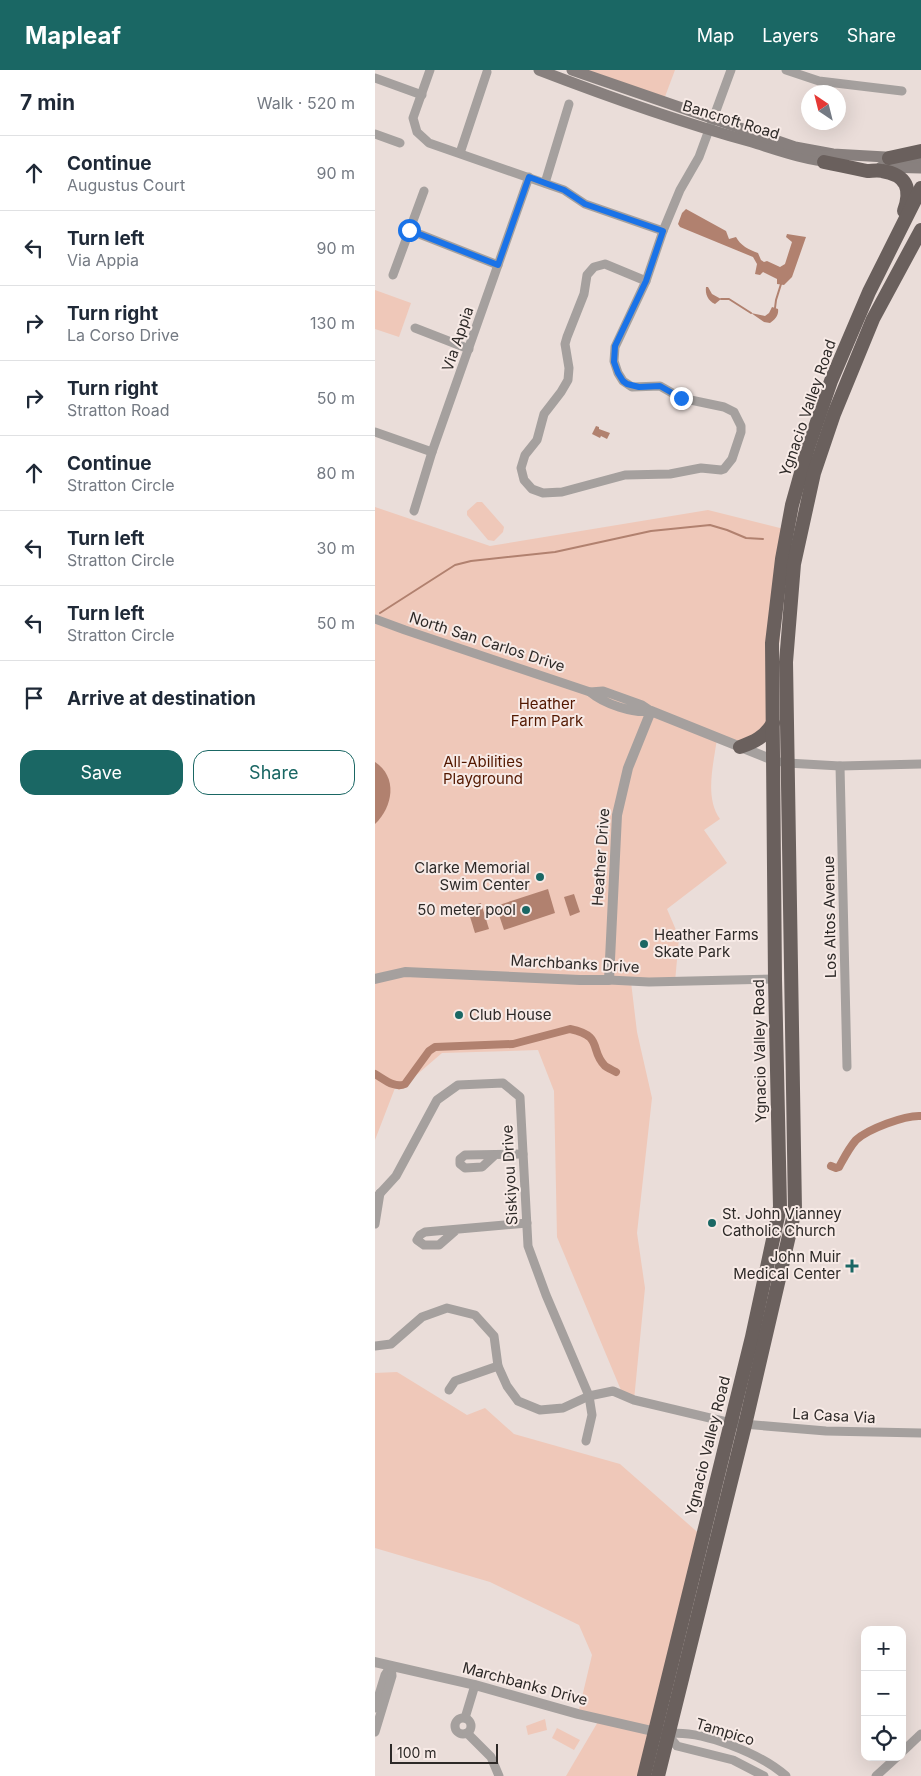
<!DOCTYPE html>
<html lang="en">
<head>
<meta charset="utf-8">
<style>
	:root { --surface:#fff; --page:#f6f6f7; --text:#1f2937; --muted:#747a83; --line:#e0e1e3; --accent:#1a6764 }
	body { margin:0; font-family:Inter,sans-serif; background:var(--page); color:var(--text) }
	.controls { position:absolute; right:15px; bottom:15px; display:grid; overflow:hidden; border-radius:10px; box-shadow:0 5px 20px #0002 }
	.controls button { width:45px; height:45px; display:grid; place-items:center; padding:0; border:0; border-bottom:1px solid var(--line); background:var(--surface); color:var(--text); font:25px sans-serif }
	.compass { position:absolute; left:426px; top:15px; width:45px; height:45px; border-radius:50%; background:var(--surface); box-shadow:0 5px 20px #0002; rotate:325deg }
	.scale { position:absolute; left:15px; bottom:12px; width:108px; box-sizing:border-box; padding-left:5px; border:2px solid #2d2927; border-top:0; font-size:14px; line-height:18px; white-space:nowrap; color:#2d2927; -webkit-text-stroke:4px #f7eae6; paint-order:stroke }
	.stop { position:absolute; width:15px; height:15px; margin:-11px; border:4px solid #1a73e8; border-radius:50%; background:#fff }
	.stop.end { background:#1a73e8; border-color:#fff; box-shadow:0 1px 5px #0008 }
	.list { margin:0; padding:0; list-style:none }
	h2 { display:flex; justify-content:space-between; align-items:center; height:65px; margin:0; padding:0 20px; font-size:21px }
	h2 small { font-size:16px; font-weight:400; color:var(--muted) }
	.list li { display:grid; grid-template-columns:32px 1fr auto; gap:15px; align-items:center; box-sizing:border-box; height:75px; padding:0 20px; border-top:1px solid var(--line) }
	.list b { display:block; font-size:19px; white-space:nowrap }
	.list p { margin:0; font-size:16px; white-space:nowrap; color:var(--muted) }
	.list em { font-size:16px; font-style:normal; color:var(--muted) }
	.actions { display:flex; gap:10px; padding:15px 20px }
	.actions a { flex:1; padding:11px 0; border:1px solid var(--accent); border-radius:15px; text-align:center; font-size:18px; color:var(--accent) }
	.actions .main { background:var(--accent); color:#fff }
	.icon { flex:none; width:28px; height:28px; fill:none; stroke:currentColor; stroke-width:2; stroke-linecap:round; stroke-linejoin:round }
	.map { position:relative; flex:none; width:546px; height:1706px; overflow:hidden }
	header { display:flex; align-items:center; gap:30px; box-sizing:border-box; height:70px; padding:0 25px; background:var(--accent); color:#fff }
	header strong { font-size:24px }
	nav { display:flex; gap:28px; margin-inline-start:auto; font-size:18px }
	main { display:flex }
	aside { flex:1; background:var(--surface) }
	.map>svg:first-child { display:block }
	.green { fill:#efc8b9 }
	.water { fill:#b1816f }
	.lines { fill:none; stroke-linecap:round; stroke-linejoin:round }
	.stream { stroke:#b1816f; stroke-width:2 }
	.canal { stroke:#b1816f; stroke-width:8 }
	.minor { stroke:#a5a09e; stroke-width:9 }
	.tertiary { stroke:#a5a09e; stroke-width:10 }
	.secondary { stroke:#88807e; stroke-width:11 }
	.trunk { stroke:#6a605d; stroke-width:14 }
	.route { stroke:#1a73e8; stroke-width:6 }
	.poi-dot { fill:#1a6764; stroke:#f7eae6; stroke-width:2 }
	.labels { text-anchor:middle; stroke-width:4; stroke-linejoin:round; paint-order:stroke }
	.street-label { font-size:15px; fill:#2d2927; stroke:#f7eae6 }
	.park-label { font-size:15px; fill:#531800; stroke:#f7eae6 }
	.poi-label { font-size:15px; fill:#2d2927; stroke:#f7eae6; text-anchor:end }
</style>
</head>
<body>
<header>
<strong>Mapleaf</strong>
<nav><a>Map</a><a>Layers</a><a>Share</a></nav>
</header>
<main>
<aside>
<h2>7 min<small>Walk · 520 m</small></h2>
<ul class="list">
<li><svg class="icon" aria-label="ahead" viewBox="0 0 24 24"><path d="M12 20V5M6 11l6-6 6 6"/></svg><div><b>Continue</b><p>Augustus Court</p></div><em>90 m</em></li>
<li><svg class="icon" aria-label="left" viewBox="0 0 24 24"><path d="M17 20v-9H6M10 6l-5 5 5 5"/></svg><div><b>Turn left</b><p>Via Appia</p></div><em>90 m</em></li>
<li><svg class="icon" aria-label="right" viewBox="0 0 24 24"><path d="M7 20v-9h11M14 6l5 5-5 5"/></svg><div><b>Turn right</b><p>La Corso Drive</p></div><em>130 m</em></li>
<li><svg class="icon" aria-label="right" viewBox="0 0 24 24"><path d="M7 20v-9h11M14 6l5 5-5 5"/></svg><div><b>Turn right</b><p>Stratton Road</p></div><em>50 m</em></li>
<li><svg class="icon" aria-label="ahead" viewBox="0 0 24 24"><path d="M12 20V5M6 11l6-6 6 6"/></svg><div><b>Continue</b><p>Stratton Circle</p></div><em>80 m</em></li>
<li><svg class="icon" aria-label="left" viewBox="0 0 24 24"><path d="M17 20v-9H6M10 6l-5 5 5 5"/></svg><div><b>Turn left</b><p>Stratton Circle</p></div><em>30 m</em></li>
<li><svg class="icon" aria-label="left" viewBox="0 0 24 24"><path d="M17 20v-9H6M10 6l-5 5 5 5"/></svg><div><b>Turn left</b><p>Stratton Circle</p></div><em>50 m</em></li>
<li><svg class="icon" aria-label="arrive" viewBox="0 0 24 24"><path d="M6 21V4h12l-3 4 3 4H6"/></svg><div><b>Arrive at destination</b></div></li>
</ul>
<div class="actions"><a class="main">Save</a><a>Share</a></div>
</aside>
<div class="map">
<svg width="546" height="1706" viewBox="0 0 546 1706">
	<rect width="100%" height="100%" fill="#eaddd9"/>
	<g class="green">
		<polygon points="197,0 300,0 288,32"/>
		<polygon points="0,220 36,233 24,267 0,259"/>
		<polygon points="102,432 107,432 129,457 128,462 119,471 113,470 92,445 92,441"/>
		<path d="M0 437 115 476 333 440 413 460 398 653 377 673 342 668C339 693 329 727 345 749L329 760 352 793 292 839 304 867 300 912H256L262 962 277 1028 262 1163 270 1218 259 1330 248 1325 182 1167 179 1021 163 980 67 983 24 1020 20 1018 0 1070Z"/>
		<polygon points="22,1302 92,1345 110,1338 139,1364 245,1394 328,1467 269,1706 191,1706 224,1650 203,1644 217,1585 204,1555 115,1512 0,1478 0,1303"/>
		<polygon points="170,1649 172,1660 153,1665 151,1656"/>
		<polygon points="182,1658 205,1670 199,1680 177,1668"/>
	</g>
	<g class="water">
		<path d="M311 139 351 161 354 169 361 167C365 175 374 180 383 183L386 190 389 192 392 191 405 197 410 194 417 172 411 167 412 164 431 167 417 207 409 215 402 214V209L388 202 385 205 380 204 382 194 378 187 305 157 303 154 307 143Z"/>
		<path d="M331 217H333L337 224 346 229 340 234C333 231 330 224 331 217Z"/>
		<path d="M397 237 403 239C404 245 400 250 395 253L389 252 376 243 390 246 394 243Z"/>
		<polygon points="221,356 224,357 224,359 235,363 232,369 226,366 225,368 217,364"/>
		<path d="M0 692C23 707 18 737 0 754Z"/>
		<polygon points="173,819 180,843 129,860 121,836"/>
		<polygon points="199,824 205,842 195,846 189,827"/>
		<polygon points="106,833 114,859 100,863 92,837"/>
	</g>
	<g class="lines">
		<g class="stream">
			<polyline points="346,229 354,229 376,243"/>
			<polyline points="400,238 401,230 406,214"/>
			<polyline points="5,543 80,495 96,491 180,482 276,461 335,455 352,460 371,468 388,469"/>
		</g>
		<g class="canal">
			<path d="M0 1004C9 1009 20 1019 30 1014L54 981 60 977 138 974 195 959C229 966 214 980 230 996 233 998 237 1000 241 1002"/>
			<path d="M456 1096 461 1098 464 1097C469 1088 474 1078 481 1070 493 1059 530 1045 546 1046"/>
		</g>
		<g class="minor">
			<polyline points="55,0 38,48 42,62 54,73 189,120 210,134 288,161"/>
			<polyline points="411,0 444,11 527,21"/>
			<polyline points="0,8 47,25"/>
			<polyline points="0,64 25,73"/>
			<polyline points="85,83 112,2"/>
			<polyline points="170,113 194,34"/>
			<polyline points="34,160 123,195"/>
			<polygon points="230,194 271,211 240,277 239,291 243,303 248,311 257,317 285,316 306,328 349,337 359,342 366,356 366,362 357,389 349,399 346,400 326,398 295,404 250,405 187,422 168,423 157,419 149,410 146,398 150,385 162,370 169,344 186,322 193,310 194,298 190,274 192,267 209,224 212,205 219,197"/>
			<polyline points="18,205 49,121"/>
			<polyline points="271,211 288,161 305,120 324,87 356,0"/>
			<polyline points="40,258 94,279"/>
			<polyline points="0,362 57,382"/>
			<polyline points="39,441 57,382 154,107"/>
			<polyline points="0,549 30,560 215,622"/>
			<path d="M228 621 267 635 276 641C259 644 229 634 215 622Z"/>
			<polyline points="412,693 465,696 546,694"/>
			<polyline points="465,696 472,997"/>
			<polyline points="234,910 274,912 400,909"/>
			<polyline points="120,1085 107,1097 90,1098 85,1094 85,1089 90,1085 148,1084"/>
			<polyline points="0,1129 21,1106 62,1030 83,1015 128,1013 145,1027 153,1176 171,1225 214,1326 217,1345 211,1371"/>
			<polyline points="0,1154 5,1123"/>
			<polyline points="80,1161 64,1175 49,1175 42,1170 45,1165 50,1162 152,1153"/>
			<polyline points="0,1276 16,1274 47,1247 72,1238 100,1245 119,1266 123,1296 132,1316 143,1331 165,1340 188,1338 214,1326 238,1321 259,1330 356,1353 451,1361 546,1363"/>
			<polyline points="74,1320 80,1311 123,1296"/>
			<polyline points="0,1638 10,1605 16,1596"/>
			<circle cx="88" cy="1656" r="8"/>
			<polyline points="90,1648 100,1615"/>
			<polyline points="0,1662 17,1606 16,1596"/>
			<polyline points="92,1663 116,1687 124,1706"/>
			<path d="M292 1664C326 1659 386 1684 411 1706"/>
			<polyline points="292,1664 302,1676 358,1690 389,1706"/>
			<polyline points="527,1682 546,1664"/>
			<polyline points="501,1706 522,1687"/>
		</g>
		<g class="tertiary">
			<polyline points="0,909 30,902 205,910 234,910 242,745 253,698 276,641 403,692"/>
			<polyline points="0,1592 100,1615 203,1644 286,1663"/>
		</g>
		<g class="secondary">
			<path d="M164 0C234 27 305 52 377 72 403 80 430 90 458 92"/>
			<polyline points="197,0 420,77 458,84 546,89"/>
			<polyline points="506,97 546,98"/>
		</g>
		<g class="trunk">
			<polyline points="514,88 546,81"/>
			<path d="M449 92C464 95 478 98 492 101 497 101 502 100 507 101 532 105 537 119 529 141"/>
			<path d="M365 677C379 672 390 667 398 653"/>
			<polyline points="269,1706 377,1267 405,1137 400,909 397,573 407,489 417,435 433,378 456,311 494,222 546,118"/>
			<polyline points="283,1706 370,1355 420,1140 411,592 419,494 439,403 459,344 498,249 546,160"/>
		</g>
	</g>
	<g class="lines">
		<polyline class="route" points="34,160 123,195 154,107 189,120 210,134 288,161 271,211 240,276 239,292 243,303 248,311 252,314 264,317 285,316 306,328"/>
	</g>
	<g class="poi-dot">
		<circle cx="165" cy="807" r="5"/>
		<circle cx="151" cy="840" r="5"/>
		<circle cx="269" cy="874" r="5"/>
		<circle cx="84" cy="945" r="5"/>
		<circle cx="337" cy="1153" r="5"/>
		<path d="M474.5 1188.5h5v5h5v5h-5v5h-5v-5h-5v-5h5z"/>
	</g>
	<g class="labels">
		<g class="street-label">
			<text transform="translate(356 50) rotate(17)" y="5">Bancroft Road</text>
			<text transform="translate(83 269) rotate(-71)" y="5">Via Appia</text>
			<text transform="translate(433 338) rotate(-71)" y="5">Ygnacio Valley Road</text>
			<text transform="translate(112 572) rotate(18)" y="5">North San Carlos Drive</text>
			<text transform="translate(226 787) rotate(-86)" y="5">Heather Drive</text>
			<text transform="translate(455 847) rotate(-91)" y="5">Los Altos Avenue</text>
			<text transform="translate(200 894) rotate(3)" y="5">Marchbanks Drive</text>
			<text transform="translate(385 981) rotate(-91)" y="5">Ygnacio Valley Road</text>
			<text transform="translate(135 1105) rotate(-93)" y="5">Siskiyou Drive</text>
			<text transform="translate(459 1346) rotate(3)" y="5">La Casa Via</text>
			<text transform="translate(333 1376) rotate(-76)" y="5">Ygnacio Valley Road</text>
			<text transform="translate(150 1614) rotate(15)" y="5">Marchbanks Drive</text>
			<text transform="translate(350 1662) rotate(17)" y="5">Tampico</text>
		</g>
		<g class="park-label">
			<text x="172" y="639">Heather<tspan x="172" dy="17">Farm Park</tspan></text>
			<text x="108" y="697">All-Abilities<tspan x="108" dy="17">Playground</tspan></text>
		</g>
		<g class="poi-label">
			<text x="155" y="803">Clarke Memorial<tspan x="155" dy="17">Swim Center</tspan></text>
			<text x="141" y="845">50 meter pool</text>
			<text x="279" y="870" text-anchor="start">Heather Farms<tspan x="279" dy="17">Skate Park</tspan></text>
			<text x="94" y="950" text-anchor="start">Club House</text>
			<text x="347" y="1149" text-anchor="start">St. John Vianney<tspan x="347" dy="17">Catholic Church</tspan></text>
			<text x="466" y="1192">John Muir<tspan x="466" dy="17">Medical Center</tspan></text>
		</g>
	</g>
</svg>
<div class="controls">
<button>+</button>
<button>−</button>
<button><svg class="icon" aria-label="locate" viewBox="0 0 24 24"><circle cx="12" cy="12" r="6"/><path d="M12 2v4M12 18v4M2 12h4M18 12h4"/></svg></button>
</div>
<svg class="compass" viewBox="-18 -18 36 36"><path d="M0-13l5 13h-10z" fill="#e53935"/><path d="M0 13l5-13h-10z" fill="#747a83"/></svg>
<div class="scale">100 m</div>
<div class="stop" style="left:34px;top:160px"></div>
<div class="stop end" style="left:306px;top:328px"></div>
</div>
</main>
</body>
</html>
